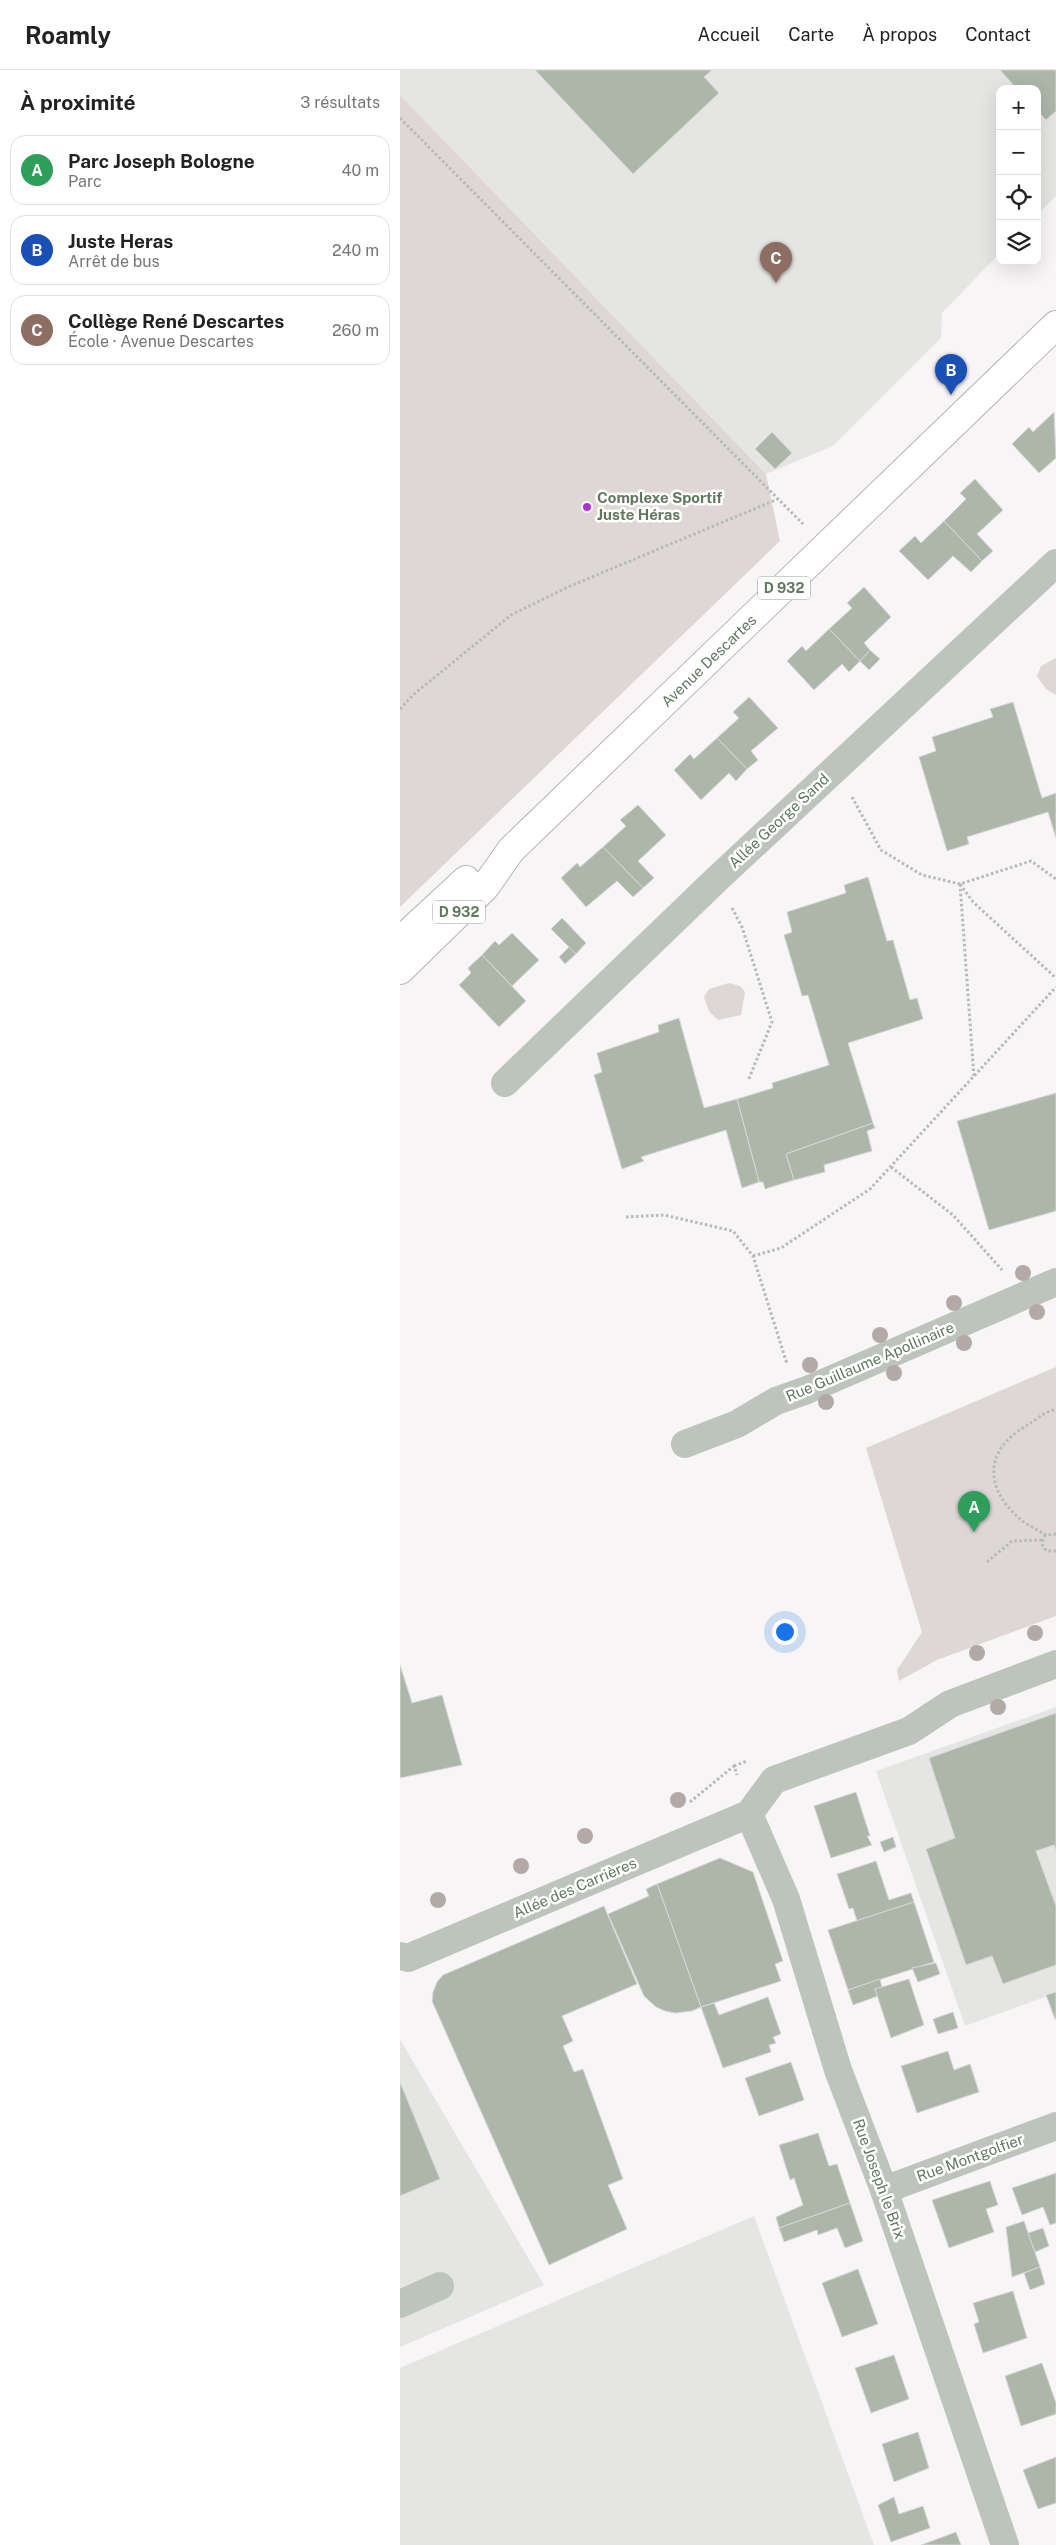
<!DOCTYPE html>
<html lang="fr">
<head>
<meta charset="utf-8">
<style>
	:root { --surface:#fff; --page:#f2f2f2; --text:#222; --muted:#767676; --line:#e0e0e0; --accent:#aa32da }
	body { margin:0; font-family:"Public Sans",sans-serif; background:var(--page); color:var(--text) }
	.controls { position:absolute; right:15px; top:15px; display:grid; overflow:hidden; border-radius:10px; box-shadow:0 5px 20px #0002 }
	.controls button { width:45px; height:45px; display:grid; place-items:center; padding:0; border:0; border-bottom:1px solid var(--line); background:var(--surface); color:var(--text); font:25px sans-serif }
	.you { position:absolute; left:384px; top:1561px; width:18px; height:18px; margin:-12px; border:4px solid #fff; border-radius:50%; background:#1a73e8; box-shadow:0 0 0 8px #1a73e833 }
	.badge { display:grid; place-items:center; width:32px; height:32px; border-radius:50%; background:var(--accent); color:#fff; font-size:16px; font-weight:700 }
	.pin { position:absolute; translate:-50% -41px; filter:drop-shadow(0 1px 2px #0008) }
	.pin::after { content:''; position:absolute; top:26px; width:18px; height:15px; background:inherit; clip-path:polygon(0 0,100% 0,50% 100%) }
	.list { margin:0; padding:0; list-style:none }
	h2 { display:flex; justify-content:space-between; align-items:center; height:65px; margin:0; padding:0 20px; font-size:21px }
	h2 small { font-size:16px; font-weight:400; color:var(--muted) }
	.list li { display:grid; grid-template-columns:32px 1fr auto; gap:15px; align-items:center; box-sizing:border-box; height:70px; margin:0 10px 10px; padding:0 10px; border:1px solid var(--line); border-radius:15px }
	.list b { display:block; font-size:19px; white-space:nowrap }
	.list p { margin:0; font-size:16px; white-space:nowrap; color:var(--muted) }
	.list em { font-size:16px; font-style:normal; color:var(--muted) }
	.icon { flex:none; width:28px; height:28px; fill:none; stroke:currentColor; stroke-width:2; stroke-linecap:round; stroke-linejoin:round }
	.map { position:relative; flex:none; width:656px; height:2475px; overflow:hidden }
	header { display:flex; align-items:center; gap:30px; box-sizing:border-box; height:70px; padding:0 25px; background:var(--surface); border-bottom:1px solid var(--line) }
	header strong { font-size:24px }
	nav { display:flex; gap:28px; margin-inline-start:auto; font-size:18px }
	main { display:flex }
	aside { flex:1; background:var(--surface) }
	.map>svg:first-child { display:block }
	.built { fill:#e5e6e4 }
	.green { fill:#ded7d6 }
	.building { fill:#acb7aa; stroke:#d9d7d8 }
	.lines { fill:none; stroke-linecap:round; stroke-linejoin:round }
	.major-casing { stroke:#b1b9b0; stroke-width:30 }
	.path { stroke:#b5bbb5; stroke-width:3; stroke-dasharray:2.5 2.5; stroke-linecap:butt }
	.minor { stroke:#bdc4bc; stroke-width:28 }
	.major { stroke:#fff; stroke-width:28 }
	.tree { fill:#b3aaa7 }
	.poi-dot { fill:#aa32da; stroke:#fff; stroke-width:2 }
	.labels { text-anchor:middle; stroke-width:5; stroke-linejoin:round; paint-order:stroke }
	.shield { fill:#fff; stroke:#90a08f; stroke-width:1 }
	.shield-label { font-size:14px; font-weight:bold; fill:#61785f }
	.poi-label { font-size:15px; font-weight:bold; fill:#61785f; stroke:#fff; text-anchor:start }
	.street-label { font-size:15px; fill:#61785f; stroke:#fff }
</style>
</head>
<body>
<header>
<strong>Roamly</strong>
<nav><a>Accueil</a><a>Carte</a><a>À propos</a><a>Contact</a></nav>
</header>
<main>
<aside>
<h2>À proximité<small>3 résultats</small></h2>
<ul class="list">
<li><span class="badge" style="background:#2e9e5b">A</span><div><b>Parc Joseph Bologne</b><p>Parc</p></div><em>40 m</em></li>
<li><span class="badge" style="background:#1a4fb4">B</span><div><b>Juste Heras</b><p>Arrêt de bus</p></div><em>240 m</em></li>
<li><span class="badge" style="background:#8d6e63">C</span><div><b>Collège René Descartes</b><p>École · Avenue Descartes</p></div><em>260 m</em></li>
</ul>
</aside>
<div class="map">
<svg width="656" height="2475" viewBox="0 0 656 2475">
	<rect width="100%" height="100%" fill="#f7f5f6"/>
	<g class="built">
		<polygon points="0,0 656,0 656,126 637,145 637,19 600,19 600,183 542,243 541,268 433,376 366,404 0,25"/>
		<polygon points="656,1637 656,1923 565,1956 476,1701"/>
		<polygon points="0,1969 144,2215 0,2277"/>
		<polygon points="354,2146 474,2475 0,2475 0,2298"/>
	</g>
	<g class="green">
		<polygon points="0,25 366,404 380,471 0,837"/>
		<polygon points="656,588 656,625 646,619 637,606 641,596"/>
		<polygon points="329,913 340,916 345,922 341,945 318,950 309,941 304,927 309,919"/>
		<polygon points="656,1297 656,1546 537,1590 499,1611 497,1600 522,1562 466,1378"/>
	</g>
	<g class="building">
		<polygon points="135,0 312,0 304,7 319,23 233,104"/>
		<polygon points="600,0 656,0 656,41 646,50 637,40 637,19 617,19"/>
		<polygon points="654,342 656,388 639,403 612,374 629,357 633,362"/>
		<polygon points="372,362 392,383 375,399 355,379"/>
		<polygon points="575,409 603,440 577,464 593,481 582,491 544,451 566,429 560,423"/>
		<polygon points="544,451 582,491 571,502 553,486 528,510 499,481 515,466 521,473"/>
		<polygon points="464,517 491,547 464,573 470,580 460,591 429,559 452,538 447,533"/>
		<polygon points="429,559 460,591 449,602 442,594 414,620 387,591 402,576 406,581"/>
		<polygon points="470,580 480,589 469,600 460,591"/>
		<polygon points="349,627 378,658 351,681 358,690 347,699 317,668 339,648 333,642"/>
		<polygon points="613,632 642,728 656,723 656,768 648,742 567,767 569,774 547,781 519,687 536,681 532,667 593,647 590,639"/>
		<polygon points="317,668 347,699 336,711 329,703 301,730 274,700 290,684 294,689"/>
		<polygon points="238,735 266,765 238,791 254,808 243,818 203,777 226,756 220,750"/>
		<polygon points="203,777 243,818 233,827 217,811 186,837 161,808 177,793 180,797"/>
		<polygon points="468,807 487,871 493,870 510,930 517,928 523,949 448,973 473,1053 386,1084 394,1110 365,1119 363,1112 359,1112 337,1029 373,1018 372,1013 429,995 408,925 402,926 384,865 392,862 387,842 446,823 444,815"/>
		<polygon points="162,848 186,873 176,884 151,859"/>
		<polygon points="112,863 139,890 112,916 82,885 95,871 99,875"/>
		<polygon points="169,877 176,884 165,894 159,887"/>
		<polygon points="82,885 126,931 99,957 59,915 71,903 68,898"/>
		<polygon points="279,948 304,1038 337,1029 359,1112 342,1118 326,1060 241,1087 244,1091 222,1099 194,1005 202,1002 197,983 259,962 258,955"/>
		<polygon points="656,1023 656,1141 589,1160 557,1051"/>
		<polygon points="473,1053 475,1058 467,1061 472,1081 424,1095 425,1102 394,1110 386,1084"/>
		<polygon points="0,1595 12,1633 42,1625 62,1695 0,1708"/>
		<polygon points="656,1643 656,1780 654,1775 636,1781 656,1836 656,1895 603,1914 592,1886 566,1895 526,1779 555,1768 529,1688"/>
		<polygon points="456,1722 470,1766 467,1766 472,1775 431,1788 414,1736"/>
		<polygon points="493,1767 496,1777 484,1782 480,1772"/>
		<polygon points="320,1788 353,1802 383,1891 375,1894 381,1911 301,1937 257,1814"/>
		<polygon points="476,1791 489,1830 511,1823 514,1832 457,1851 453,1838 449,1839 437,1804"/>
		<polygon points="257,1814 301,1937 292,1941 275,1943 265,1941 256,1937 244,1926 208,1844 249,1826 246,1819"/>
		<polygon points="514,1832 534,1892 448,1920 428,1860"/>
		<polygon points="204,1836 237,1914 162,1946 173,1971 163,1976 174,2002 183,1999 223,2109 208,2115 227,2159 149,2195 32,1931 33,1922 37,1912 43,1905"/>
		<polygon points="536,1893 540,1904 518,1912 512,1898"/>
		<polygon points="480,1909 482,1917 475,1919 478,1926 453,1935 448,1920"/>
		<polygon points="509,1909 524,1955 491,1968 475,1919"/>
		<polygon points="656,1922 656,1949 655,1949 646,1925"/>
		<polygon points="368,1927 381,1964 373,1967 376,1973 369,1975 371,1982 323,1998 301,1937 314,1933 319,1945"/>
		<polygon points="553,1942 558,1958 538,1964 533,1949"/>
		<polygon points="548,1981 554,2000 570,1994 579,2022 517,2043 501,1996"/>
		<polygon points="391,1992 404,2030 359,2046 345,2008"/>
		<polygon points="0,2012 40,2109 0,2126"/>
		<polygon points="418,2063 429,2096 437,2094 450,2133 379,2158 376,2147 403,2135 394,2108 390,2110 379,2075"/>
		<polygon points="656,2103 656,2153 650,2155 643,2137 622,2145 612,2118"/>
		<polygon points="590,2111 598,2135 586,2139 594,2162 549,2178 532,2130"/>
		<polygon points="450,2133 463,2171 445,2178 437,2158 418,2165 417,2160 384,2172 379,2158"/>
		<polygon points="624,2151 640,2197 612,2207 606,2157"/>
		<polygon points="643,2158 649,2176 635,2182 628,2163"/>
		<polygon points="640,2197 645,2214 630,2220 624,2203"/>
		<polygon points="458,2199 478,2254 442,2267 422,2213"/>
		<polygon points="613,2221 627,2268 583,2283 574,2254 579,2252 573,2233"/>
		<polygon points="494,2285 509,2329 471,2343 455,2298"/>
		<polygon points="642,2293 656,2333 656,2344 621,2356 605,2306"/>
		<polygon points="518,2362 529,2398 494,2412 482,2374"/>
		<polygon points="656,2387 656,2433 638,2439 623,2400"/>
		<polygon points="494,2427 499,2444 523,2436 530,2458 491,2472 478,2435"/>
		<polygon points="556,2462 561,2475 521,2475"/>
	</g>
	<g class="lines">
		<defs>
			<g id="major">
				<polyline points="0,871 66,810"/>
				<polyline points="0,900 85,817 111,780 656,255"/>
			</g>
		</defs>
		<use href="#major" class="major-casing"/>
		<g class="path">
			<polyline points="0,48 403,454"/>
			<polyline points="0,639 13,625 111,545 168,517 378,429"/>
			<polyline points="452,727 481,780 522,805 560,814 631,791 656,809"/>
			<polyline points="560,814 574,1007"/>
			<polyline points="560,814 573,832 656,908"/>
			<polyline points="332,838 342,857 372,952 348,1011"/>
			<polyline points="491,1097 553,1145 602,1200"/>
			<polyline points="226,1147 264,1145 333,1161 353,1186 387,1294"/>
			<polyline points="353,1186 381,1178 470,1119 656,917"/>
			<path d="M656 1464 646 1465C641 1470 641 1476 647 1481H656"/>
			<path d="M646 1465C638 1460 627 1455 620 1449 584 1418 584 1380 626 1356 635 1350 645 1342 656 1339"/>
			<polyline points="587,1492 612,1471 642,1470"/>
			<polyline points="334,1696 347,1691"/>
			<polyline points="290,1732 334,1696 337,1705"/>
		</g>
		<g class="minor">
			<polyline points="105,1013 317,809 656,493"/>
			<polyline points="285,1374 337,1354 376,1331 407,1320 656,1212"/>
			<polyline points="349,1744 386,1829 438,2000 484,2120 605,2475"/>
			<polyline points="349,1744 374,1710 509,1661 550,1634 656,1594"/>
			<polyline points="0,1886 8,1888 349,1744"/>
			<polyline points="484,2120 656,2056"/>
			<polyline points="0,2234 40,2216"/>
		</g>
		<use href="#major" class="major"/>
	</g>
	<g class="tree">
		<circle cx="623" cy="1203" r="8"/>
		<circle cx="554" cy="1233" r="8"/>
		<circle cx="637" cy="1242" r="8"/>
		<circle cx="480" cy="1265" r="8"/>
		<circle cx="564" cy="1273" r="8"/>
		<circle cx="410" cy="1295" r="8"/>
		<circle cx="494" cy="1303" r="8"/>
		<circle cx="426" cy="1332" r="8"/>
		<circle cx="635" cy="1563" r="8"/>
		<circle cx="577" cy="1583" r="8"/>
		<circle cx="598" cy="1637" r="8"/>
		<circle cx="278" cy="1730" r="8"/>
		<circle cx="185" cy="1766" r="8"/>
		<circle cx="121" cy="1796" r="8"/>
		<circle cx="38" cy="1830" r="8"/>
	</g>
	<circle class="poi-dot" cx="187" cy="437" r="5"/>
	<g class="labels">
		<g class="shield">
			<rect x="358" y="506.5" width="52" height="23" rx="4"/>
			<rect x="33" y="830.5" width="52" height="23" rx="4"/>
		</g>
		<g class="shield-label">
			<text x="384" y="523">D 932</text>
			<text x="59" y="847">D 932</text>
		</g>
		<g class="poi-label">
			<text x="197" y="433">Complexe Sportif<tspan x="197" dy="17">Juste Héras</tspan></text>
		</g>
		<g class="street-label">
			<text transform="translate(309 591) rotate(-44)" y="5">Avenue Descartes</text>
			<text transform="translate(379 751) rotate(-43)" y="5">Allée George Sand</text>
			<text transform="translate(470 1292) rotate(-23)" y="5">Rue Guillaume Apollinaire</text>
			<text transform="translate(175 1818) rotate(-23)" y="5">Allée des Carrières</text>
			<text transform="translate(570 2088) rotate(-20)" y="5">Rue Montgolfier</text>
			<text transform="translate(479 2109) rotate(70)" y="5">Rue Joseph le Brix</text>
		</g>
	</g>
</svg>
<div class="controls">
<button>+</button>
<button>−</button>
<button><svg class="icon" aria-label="locate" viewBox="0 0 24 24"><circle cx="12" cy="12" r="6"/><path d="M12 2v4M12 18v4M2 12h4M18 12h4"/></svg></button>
<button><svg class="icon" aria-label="layers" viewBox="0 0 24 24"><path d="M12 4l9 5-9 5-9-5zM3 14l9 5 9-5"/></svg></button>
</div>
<div class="you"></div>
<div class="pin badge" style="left:574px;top:1462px;background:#2e9e5b">A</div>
<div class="pin badge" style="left:551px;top:325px;background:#1a4fb4">B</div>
<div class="pin badge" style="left:376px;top:213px;background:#8d6e63">C</div>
</div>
</main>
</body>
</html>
